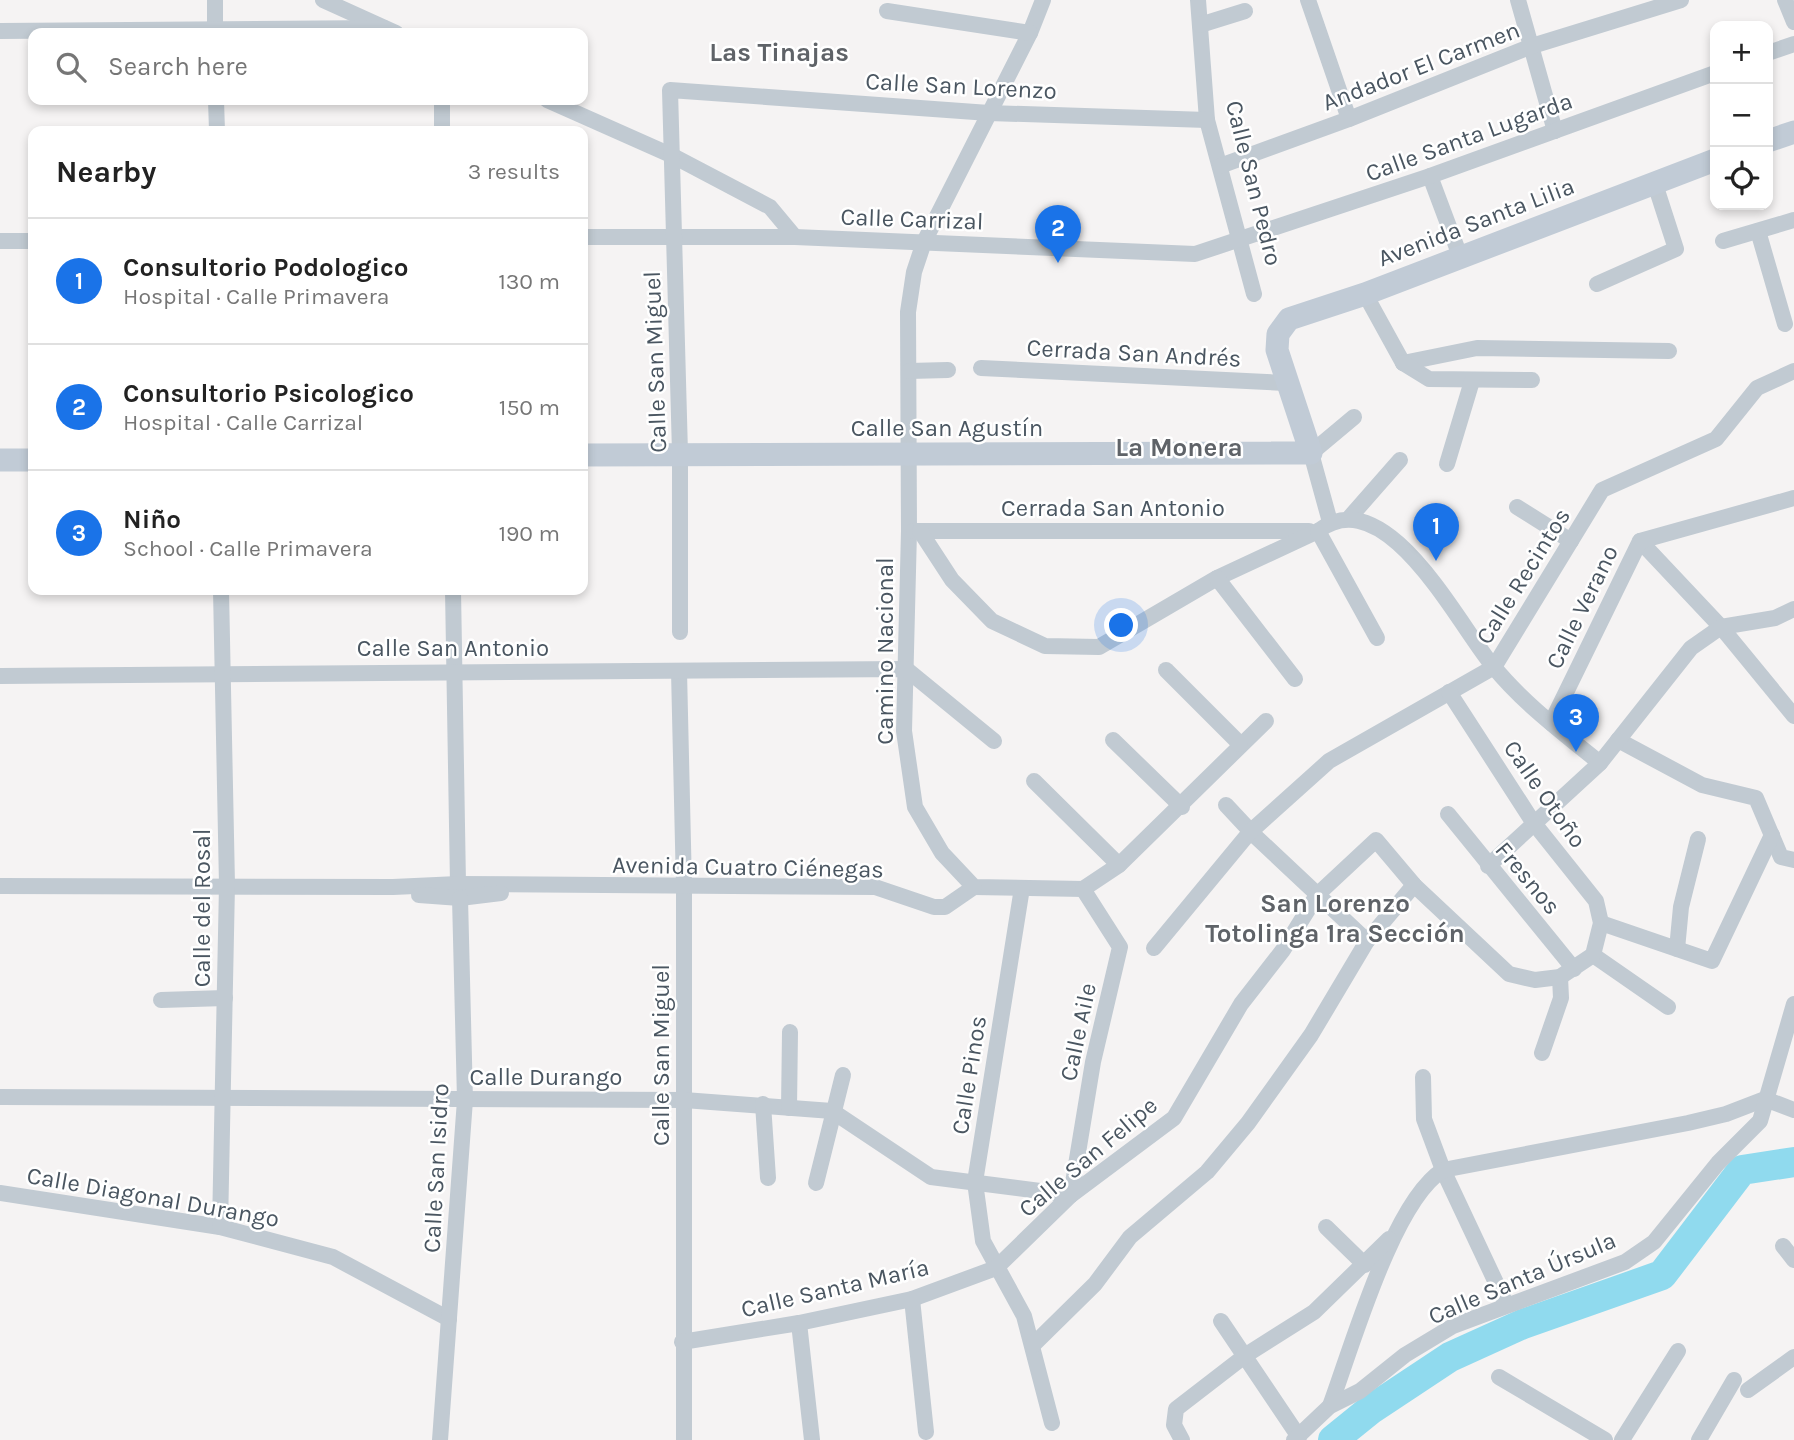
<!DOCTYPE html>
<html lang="en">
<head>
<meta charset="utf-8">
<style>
	:root { --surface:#fff; --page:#f6f6f6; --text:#222; --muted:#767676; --line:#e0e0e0; --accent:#1a73e8 }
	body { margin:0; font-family:Karla,sans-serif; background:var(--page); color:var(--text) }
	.controls { position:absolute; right:21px; top:21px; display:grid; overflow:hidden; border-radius:14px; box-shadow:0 4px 10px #0003 }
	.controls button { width:63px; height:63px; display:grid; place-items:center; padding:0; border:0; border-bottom:2px solid var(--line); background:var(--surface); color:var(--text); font:35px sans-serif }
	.you { position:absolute; left:1122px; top:626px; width:24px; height:24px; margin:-18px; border:5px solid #fff; border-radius:50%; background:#1a73e8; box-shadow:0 0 0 10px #1a73e833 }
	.badge { display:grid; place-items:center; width:46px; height:46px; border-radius:50%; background:var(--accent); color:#fff; font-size:23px; font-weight:700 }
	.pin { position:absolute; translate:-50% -58px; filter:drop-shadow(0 2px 4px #0008) }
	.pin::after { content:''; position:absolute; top:37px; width:24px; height:21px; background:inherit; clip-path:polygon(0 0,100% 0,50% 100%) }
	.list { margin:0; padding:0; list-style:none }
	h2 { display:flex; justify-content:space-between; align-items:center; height:91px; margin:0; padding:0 28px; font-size:30px }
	h2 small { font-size:23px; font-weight:400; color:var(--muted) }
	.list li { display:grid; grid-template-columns:46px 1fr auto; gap:21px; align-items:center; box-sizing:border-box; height:126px; padding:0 28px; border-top:2px solid var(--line) }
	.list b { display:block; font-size:26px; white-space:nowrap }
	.list p { margin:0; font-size:23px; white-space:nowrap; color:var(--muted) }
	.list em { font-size:23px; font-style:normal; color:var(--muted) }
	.icon { flex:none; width:38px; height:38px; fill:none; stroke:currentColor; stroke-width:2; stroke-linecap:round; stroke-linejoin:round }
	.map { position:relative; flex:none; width:1794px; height:1440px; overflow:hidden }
	.search { position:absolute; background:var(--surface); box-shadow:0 4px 10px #0003; left:28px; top:28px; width:560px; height:77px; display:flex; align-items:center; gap:18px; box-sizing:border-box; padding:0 24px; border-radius:14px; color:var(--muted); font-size:26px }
	.panel { position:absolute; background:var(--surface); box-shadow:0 4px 10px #0003; left:28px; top:126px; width:560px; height:469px; border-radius:14px }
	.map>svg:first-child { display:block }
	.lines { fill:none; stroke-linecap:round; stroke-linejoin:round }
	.river { stroke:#90daee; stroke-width:30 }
	.street { stroke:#c1cad2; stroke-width:16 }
	.secondary { stroke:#c1cbd6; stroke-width:23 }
	.labels { text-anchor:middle; stroke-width:5; stroke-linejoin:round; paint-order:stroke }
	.street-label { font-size:24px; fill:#4a5661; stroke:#fff }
	.neighbourhood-label { font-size:26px; font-weight:bold; fill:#5f6368; stroke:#fff }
</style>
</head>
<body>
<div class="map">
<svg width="1794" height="1440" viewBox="0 0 1794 1440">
	<rect width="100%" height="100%" fill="#f5f3f3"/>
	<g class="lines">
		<polyline class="river" points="1333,1440 1370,1410 1450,1357 1523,1324 1662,1275 1742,1170 1794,1162"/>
		<g class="street">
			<polyline points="215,0 215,33"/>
			<polyline points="323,0 396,33"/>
			<polyline points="1043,0 1030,33 924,242 914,272 908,312 909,531 904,731 915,807 942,853 974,887 1083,889 1119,865 1266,721"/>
			<polyline points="1198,0 1207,120 1254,294"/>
			<polyline points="1308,0 1349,119"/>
			<polyline points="1518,0 1555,131"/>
			<polyline points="1785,0 1794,22"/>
			<polyline points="887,11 1030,33"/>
			<polyline points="1200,25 1245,11"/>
			<polyline points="0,31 384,28"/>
			<polyline points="1768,53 1794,44"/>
			<polyline points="216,100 217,131"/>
			<polyline points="442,100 442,131"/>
			<polyline points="547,100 673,156 770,207 795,237"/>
			<polyline points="1220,166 1349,119 1532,46 1681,0"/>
			<polyline points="1430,176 1460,256"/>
			<polyline points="1758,231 1785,324"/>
			<polyline points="583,237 795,237 1195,254 1430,176 1715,73"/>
			<polyline points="0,241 33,241"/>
			<polyline points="1723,241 1794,220"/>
			<polyline points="1597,284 1676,249 1654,181"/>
			<polyline points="1365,294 1403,363"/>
			<polyline points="1403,363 1477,348 1669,351"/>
			<polyline points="1403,363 1429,379 1532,380"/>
			<polyline points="981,368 1285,383"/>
			<polyline points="909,371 948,370"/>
			<polyline points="1447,464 1472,381"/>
			<polyline points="1517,507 1571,541"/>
			<polyline points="1350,517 1400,460"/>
			<polyline points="1330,522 1311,453 1354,417"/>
			<polyline points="914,531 1309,531"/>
			<path d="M920 531 952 580 992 621 1045 646 1099 647 1217 578 1318 531C1386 479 1457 623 1493 666 1523 703 1563 733 1600 763"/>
			<polyline points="1318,531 1377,638"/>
			<polyline points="1640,541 1721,627 1794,716"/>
			<polyline points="1217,578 1295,679"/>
			<polyline points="453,590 458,884"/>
			<polyline points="680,632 680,453 670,90 989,113 1207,120"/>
			<polyline points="1166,670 1240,744"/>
			<polyline points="679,671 684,887 684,1440"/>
			<polyline points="0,676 906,669 994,741"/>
			<polyline points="1551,723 1640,541 1794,498"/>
			<polyline points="1113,740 1182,807"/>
			<polyline points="1618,740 1702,785 1756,798 1781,857 1794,860"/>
			<polyline points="1034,781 1119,865"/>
			<polyline points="1226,805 1254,835 1367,941"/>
			<polyline points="1448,814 1574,969"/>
			<polyline points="1488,866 1600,763 1691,648 1721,627 1775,618 1794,609"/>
			<polyline points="0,886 393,887 458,884 875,887 934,907 945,907 974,887"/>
			<polyline points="1022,888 975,1182 983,1241 1024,1316 1052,1423"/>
			<polyline points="419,895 460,898 501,893"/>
			<polyline points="1601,923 1712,961 1772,835"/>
			<polyline points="1154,948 1250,832 1329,761 1494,667 1602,490 1716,439 1757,388 1794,371"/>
			<polyline points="1677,949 1681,907 1698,839"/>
			<polyline points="1593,955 1668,1007"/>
			<polyline points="161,1000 225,998"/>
			<polyline points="1542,1053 1561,998 1560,977"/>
			<polyline points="1423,1077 1424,1119 1443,1170 1506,1304"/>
			<polyline points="0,1097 684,1100 832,1111 931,1177 1071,1195"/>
			<polyline points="1765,1099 1794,1110"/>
			<polyline points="763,1104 768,1178"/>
			<polyline points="789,1108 790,1032"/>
			<polyline points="816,1183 843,1075"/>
			<polyline points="0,1193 220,1227 333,1257 449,1319"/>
			<polyline points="1071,1195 1093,1062 1120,947 1083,889"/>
			<polyline points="220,1227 227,885 221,590"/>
			<polyline points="1326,1227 1365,1265"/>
			<polyline points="1783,1246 1794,1260"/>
			<polyline points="912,1299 926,1432"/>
			<polyline points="1221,1321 1299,1437"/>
			<polyline points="799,1323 812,1440"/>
			<polyline points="682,1342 799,1323 912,1299 996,1268 1071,1195 1174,1118 1241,1004 1283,950 1317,895 1376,840 1414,885 1509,974 1535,980 1560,977 1593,955 1601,923 1596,901 1533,822 1449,692"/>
			<polyline points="1033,1345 1095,1284 1130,1237 1207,1172 1248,1123 1311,1035 1367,941 1414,885"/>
			<polyline points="1499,1377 1605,1440"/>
			<polyline points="1748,1390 1794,1357"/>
			<path d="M1330 1406C1352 1347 1393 1201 1443 1170L1688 1123 1726 1114 1765 1099"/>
			<polyline points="440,1440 465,1100 460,898"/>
			<polyline points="1182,1440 1174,1425 1176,1409 1246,1355 1314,1312 1389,1239"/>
			<polyline points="1294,1440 1330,1406 1360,1391 1405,1355 1453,1326 1625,1262 1654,1242 1718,1163 1760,1121 1794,1004"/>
			<polyline points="1622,1440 1678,1351"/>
			<polyline points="1699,1440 1734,1380"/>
		</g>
		<g class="secondary">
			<polyline points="1768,141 1794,132"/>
			<polyline points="583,455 1311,453 1277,350 1278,334 1289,319 1365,294 1715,160"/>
			<polyline points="0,460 33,460"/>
		</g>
	</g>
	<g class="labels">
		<g class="street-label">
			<text transform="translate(1421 66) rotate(-21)" y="8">Andador El Carmen</text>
			<text transform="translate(961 86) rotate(3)" y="8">Calle San Lorenzo</text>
			<text transform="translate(1469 137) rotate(-20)" y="8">Calle Santa Lugarda</text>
			<text transform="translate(1254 183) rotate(76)" y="8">Calle San Pedro</text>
			<text transform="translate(912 219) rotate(2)" y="8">Calle Carrizal</text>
			<text transform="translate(1476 222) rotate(-21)" y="8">Avenida Santa Lilia</text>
			<text transform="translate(1134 353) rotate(3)" y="8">Cerrada San Andrés</text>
			<text transform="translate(655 362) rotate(-92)" y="8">Calle San Miguel</text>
			<text x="947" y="436">Calle San Agustín</text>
			<text x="1113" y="516">Cerrada San Antonio</text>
			<text transform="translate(1523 576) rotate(-58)" y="8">Calle Recintos</text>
			<text transform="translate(1582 607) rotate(-64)" y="8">Calle Verano</text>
			<text x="453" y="656">Calle San Antonio</text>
			<text transform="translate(885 651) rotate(-90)" y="8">Camino Nacional</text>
			<text transform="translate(1545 794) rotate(55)" y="8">Calle Otoño</text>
			<text transform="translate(748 867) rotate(1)" y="8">Avenida Cuatro Ciénegas</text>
			<text transform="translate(1528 878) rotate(50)" y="8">Fresnos</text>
			<text transform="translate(202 908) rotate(-90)" y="8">Calle del Rosal</text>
			<text transform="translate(1078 1032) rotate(-78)" y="8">Calle Aile</text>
			<text transform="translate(661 1055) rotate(-90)" y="8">Calle San Miguel</text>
			<text transform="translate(969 1075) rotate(-81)" y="8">Calle Pinos</text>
			<text x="546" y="1085">Calle Durango</text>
			<text transform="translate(1088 1157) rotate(-40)" y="8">Calle San Felipe</text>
			<text transform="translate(436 1168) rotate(-87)" y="8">Calle San Isidro</text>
			<text transform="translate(153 1197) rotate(10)" y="8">Calle Diagonal Durango</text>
			<text transform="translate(1522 1278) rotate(-23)" y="8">Calle Santa Úrsula</text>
			<text transform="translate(835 1288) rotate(-13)" y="8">Calle Santa María</text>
		</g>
		<g class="neighbourhood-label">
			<text x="779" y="61">Las Tinajas</text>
			<text x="1179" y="456">La Monera</text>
			<text x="1335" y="912">San Lorenzo<tspan x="1335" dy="30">Totolinga 1ra Sección</tspan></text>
		</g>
	</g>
</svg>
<div class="controls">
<button>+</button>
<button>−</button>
<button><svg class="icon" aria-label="locate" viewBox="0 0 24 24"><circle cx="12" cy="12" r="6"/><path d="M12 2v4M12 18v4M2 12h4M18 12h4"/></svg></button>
</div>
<div class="you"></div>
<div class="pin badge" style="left:1436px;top:561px">1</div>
<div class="pin badge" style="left:1058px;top:263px">2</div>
<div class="pin badge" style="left:1576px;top:752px">3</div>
<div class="search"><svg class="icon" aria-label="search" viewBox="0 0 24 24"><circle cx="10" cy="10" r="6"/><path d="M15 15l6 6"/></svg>Search here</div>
<section class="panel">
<h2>Nearby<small>3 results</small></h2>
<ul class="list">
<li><span class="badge">1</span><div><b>Consultorio Podologico</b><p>Hospital · Calle Primavera</p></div><em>130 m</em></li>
<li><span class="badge">2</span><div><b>Consultorio Psicologico</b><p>Hospital · Calle Carrizal</p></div><em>150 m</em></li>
<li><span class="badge">3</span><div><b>Niño</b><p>School · Calle Primavera</p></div><em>190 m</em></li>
</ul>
</section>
</div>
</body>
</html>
